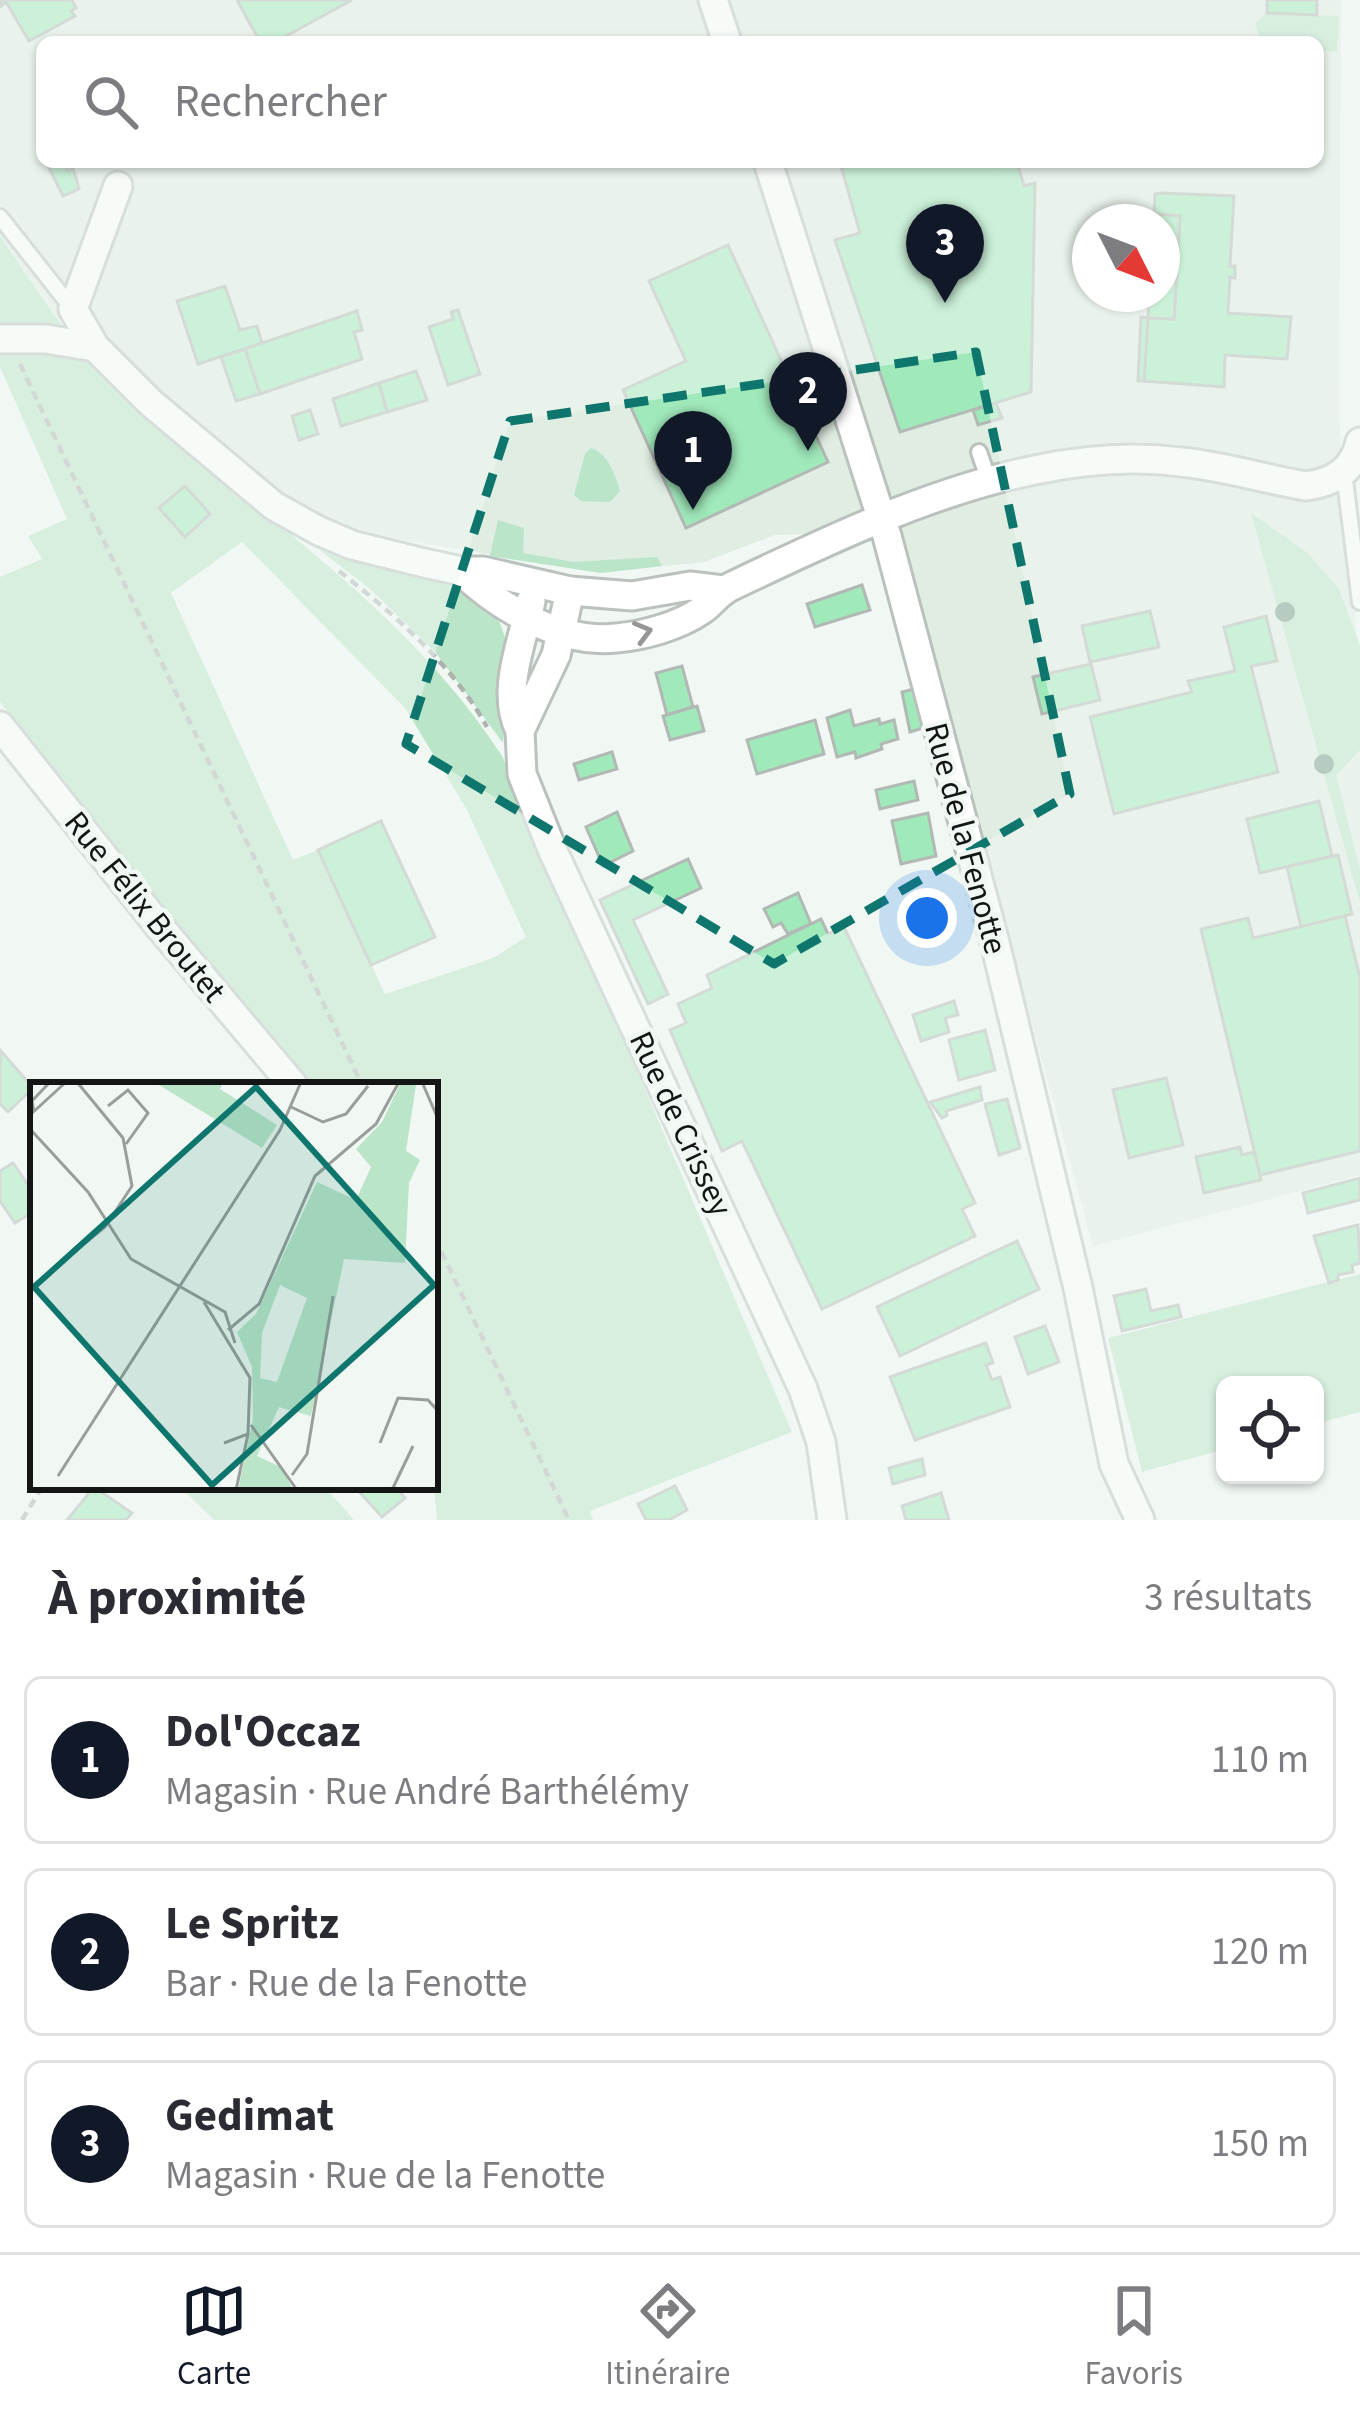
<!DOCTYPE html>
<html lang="fr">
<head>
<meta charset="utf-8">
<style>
	:root { --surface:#fff; --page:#f2f2f3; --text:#2b2b33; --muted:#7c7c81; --line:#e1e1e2; --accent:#111827 }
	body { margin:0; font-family:"Source Sans 3",sans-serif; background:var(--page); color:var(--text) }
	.controls { position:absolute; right:36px; bottom:36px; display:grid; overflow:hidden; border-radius:18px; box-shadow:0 3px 9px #0004 }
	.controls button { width:108px; height:108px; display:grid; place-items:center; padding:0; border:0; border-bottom:3px solid var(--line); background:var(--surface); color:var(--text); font:60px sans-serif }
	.compass { position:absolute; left:1072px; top:204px; width:108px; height:108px; border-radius:50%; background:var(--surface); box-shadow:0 3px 9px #0004; rotate:132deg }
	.you { position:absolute; left:927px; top:918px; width:42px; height:42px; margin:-30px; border:9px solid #fff; border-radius:50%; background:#1a73e8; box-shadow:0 0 0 18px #1a73e833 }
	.badge { display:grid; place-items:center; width:78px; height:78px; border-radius:50%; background:var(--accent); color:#fff; font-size:39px; font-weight:700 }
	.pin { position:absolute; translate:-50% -99px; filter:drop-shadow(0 3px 6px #0008) }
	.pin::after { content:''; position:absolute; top:63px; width:42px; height:36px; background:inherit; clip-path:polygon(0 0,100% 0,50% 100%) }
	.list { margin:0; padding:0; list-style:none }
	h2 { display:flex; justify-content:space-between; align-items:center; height:156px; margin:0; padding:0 48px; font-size:51px }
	h2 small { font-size:39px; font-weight:400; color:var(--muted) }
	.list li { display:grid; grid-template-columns:78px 1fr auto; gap:36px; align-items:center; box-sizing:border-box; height:168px; margin:0 24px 24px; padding:0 24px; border:3px solid var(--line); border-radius:18px }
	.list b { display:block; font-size:45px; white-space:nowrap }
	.list p { margin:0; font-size:39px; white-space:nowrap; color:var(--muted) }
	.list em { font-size:39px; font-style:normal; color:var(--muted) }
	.icon { flex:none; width:66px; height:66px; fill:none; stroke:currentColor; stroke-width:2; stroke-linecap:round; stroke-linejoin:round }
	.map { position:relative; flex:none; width:1360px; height:1520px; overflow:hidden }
	.search { position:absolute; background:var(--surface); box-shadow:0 3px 9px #0004; left:36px; right:36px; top:36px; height:132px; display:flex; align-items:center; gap:30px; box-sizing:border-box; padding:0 42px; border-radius:18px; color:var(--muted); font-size:45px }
	.sheet { height:732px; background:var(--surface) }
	nav { display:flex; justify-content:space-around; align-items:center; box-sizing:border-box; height:168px; border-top:3px solid var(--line); background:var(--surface); font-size:33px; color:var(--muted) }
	nav a { display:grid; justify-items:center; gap:6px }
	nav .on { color:var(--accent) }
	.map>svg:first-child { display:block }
	.built { fill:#dfede3; fill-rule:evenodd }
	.green { fill:#bae5c9; fill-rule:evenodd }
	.building { fill:#a0e9bb; stroke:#b2b8b4; stroke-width:3 }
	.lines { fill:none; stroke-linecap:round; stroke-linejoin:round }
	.lane-casing { stroke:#bbc2bd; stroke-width:20 }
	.street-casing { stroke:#bbc2bd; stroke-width:33 }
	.path { stroke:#adb2af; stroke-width:4.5; stroke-dasharray:9 6; stroke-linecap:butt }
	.lane { stroke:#fff; stroke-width:14 }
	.street { stroke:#fff; stroke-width:27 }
	.tree { fill:#729683 }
	.oneway { stroke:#959696 }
	.marked { fill:none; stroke:#0f766e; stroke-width:9; stroke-dasharray:24 15; stroke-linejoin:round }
	.labels { text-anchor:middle; stroke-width:9; stroke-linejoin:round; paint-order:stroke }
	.street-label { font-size:33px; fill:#141615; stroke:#f1f8f3 }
	.inset-road { fill:none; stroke:#999e9a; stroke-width:3 }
	.view { fill:#0f766e; fill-opacity:0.15; stroke:#0f766e; stroke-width:6 }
	.inset-edge { fill:none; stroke:#141615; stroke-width:6 }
</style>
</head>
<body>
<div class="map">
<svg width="1360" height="1520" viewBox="0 0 1360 1520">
	<rect width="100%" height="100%" fill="#f1f8f3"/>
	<path class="built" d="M0 0H1341L1339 416 1360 679V1175L1093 1246 897 532 775 535 704 562 601 573 404 540 246 501 108 379 43 300 0 236ZM42 42H1318V162H42ZM1090 222H1162V294H1090Z"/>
	<g class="green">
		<polygon points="1267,13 1339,16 1337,52 1318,49 1318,42 1280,42 1259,36 1255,23"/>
		<path d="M0 236C34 286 68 340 112 382 244 508 401 600 502 756L792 1432 590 1511 593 1520H437L434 1487 435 1085H277L237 1001 0 702V577L42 559 28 536 67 519 0 367ZM242 542 405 708 466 808 526 937 493 958 385 994 318 850 293 860 171 593Z"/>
		<path d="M591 448C608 454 615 474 620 491L610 502 581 501 574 495 585 454Z"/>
		<polygon points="1251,513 1308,553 1339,589 1360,645 1360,750 1336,775 1360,870 1360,903"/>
		<polygon points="498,520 524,528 523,553 573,562 657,557 662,566 601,573 490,556"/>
		<path d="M318 549C342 558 366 565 391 571 437 581 493 584 505 638 512 670 505 710 503 743L436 653 370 589Z"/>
		<polygon points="1360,1274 1360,1412 1315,1424 1315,1385 1225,1385 1225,1449 1142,1472 1108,1338"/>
		<polygon points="186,1487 325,1487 354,1520 214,1520 183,1490"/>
	</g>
	<g class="building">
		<polygon points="0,0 72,0 76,8 71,11 75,16 29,41 6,2 1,6"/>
		<polygon points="237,0 352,0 275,42 260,42"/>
		<polygon points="1267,0 1317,0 1317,15 1267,13"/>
		<polygon points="63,162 68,171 73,168 79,189 63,196 48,166"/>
		<polygon points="857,162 996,162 997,167 1017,162 1024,186 1035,183 1031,392 900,432 835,240 860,233 841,166"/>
		<polygon points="1161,193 1234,196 1230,266 1235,266 1235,278 1230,277 1228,313 1291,317 1287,359 1225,355 1224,387 1144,381 1148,318 1174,319 1180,216 1154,214 1155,194"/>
		<polygon points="1154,214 1180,216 1174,319 1148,318 1149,294 1162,294 1162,222 1153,222"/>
		<polygon points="728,245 828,462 686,528 623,390 686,361 649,281"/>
		<polygon points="225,286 240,330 257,326 262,343 198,364 177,301"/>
		<polygon points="458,310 480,374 448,385 429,327 453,319 451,312"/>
		<polygon points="357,311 362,330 354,332 362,359 260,394 245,349"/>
		<polygon points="1141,317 1148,318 1144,381 1138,381"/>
		<polygon points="245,349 260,394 236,401 221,357"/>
		<polygon points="416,371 427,400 387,412 379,383"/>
		<polygon points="379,383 387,412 341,426 333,399"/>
		<polygon points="996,403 1002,418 978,425 973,410"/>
		<polygon points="310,410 318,434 299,440 292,416"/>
		<polygon points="185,486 210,514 185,537 159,508"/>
		<polygon points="862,585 870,610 815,627 807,604"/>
		<polygon points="1150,611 1159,647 1090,662 1082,626"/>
		<polygon points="1266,616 1277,661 1251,666 1278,772 1114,814 1090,717 1192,692 1188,681 1235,671 1224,627"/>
		<polygon points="1091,664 1100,700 1042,714 1033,677"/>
		<polygon points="682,666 693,707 667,715 656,673"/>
		<polygon points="917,688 926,727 910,732 902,692"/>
		<polygon points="697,706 704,731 670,740 663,716"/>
		<polygon points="850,710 854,726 879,719 880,724 894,720 898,739 881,744 882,749 856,758 855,752 837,757 827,718"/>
		<polygon points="815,720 824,754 757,774 747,740"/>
		<polygon points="612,752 617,769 579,780 574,764"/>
		<polygon points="914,781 918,800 880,809 876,790"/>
		<polygon points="1319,801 1332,856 1260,873 1247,819"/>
		<polygon points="617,812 633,851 603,866 586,827"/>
		<polygon points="928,813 936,856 901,864 892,821"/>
		<polygon points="381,821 435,937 371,965 318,850"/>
		<polygon points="1338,855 1352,914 1301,927 1287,867"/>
		<polygon points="688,859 701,888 633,920 668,994 648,1004 600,900"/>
		<polygon points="798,893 811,924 788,934 781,923 773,927 764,909"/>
		<polygon points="1345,916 1360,978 1360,1151 1260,1175 1201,929 1248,918 1253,938"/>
		<polygon points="821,919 828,934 844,927 975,1203 962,1209 975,1236 822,1309 742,1141 722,1151 670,1030 686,1023 678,1004 712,988 707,975"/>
		<polygon points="954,1001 958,1015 945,1018 949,1032 921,1041 913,1015"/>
		<polygon points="985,1030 995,1070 959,1080 949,1040"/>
		<polygon points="0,1050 33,1088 8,1112 0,1104"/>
		<polygon points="1166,1078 1183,1145 1129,1158 1113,1090"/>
		<polygon points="980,1087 982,1100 946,1111 947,1115 942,1118 930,1102"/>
		<polygon points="1007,1099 1020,1148 999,1155 985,1104"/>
		<polygon points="1240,1147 1242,1155 1254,1152 1261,1180 1204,1193 1196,1157"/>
		<polygon points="13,1163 33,1192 33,1212 15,1223 0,1201 0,1171"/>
		<polygon points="1360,1178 1360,1200 1308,1213 1303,1193"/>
		<polygon points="1358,1225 1360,1263 1352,1265 1353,1272 1338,1275 1338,1280 1329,1283 1314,1236"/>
		<polygon points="1017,1241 1039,1289 900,1356 877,1307"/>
		<polygon points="1146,1289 1151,1311 1178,1305 1181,1317 1122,1331 1114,1296"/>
		<polygon points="1045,1326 1059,1362 1028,1374 1015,1337"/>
		<polygon points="986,1343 993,1363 986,1365 992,1380 1000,1377 1010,1407 915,1440 890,1377"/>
		<polygon points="922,1459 925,1475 893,1484 889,1468"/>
		<polygon points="675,1486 687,1510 669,1520 646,1520 638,1504"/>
		<polygon points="94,1487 132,1513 126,1520 67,1520"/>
		<polygon points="355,1487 396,1487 405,1498 382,1517"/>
		<polygon points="941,1493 949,1520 906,1520 902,1506"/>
	</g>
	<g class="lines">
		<defs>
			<g id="lane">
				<polyline points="0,217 71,307"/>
				<polyline points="979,452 989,481"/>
				<polyline points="1344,472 1360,602"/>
			</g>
			<g id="street">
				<polyline points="713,0 727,42"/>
				<polyline points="768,162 887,536 995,943 1078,1288 1114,1464 1140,1520"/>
				<polyline points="118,186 73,309 95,347 151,403 274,506 319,531 352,545 420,562 461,571 483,571 570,591 632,596 690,586 723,590"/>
				<polyline points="0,339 46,339 95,347"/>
				<path d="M461 571C499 608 561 644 616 638 643 636 679 626 702 610 712 603 718 593 730 587 824 542 933 490 1035 470 1082 460 1133 456 1181 462 1223 466 1264 479 1306 486 1333 483 1354 470 1360 442"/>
				<polyline points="570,591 556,655 520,731 522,774 552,849 803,1389 821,1442 832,1520"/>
				<polyline points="0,726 159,926 293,1085"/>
				<path d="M520 731C500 691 523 641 531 601"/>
			</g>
		</defs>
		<use href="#lane" class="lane-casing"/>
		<use href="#street" class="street-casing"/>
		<g class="path">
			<polyline points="20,364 362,1085"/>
			<path d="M339 571C394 614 453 665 487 727"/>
			<polyline points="435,1238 569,1520"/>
			<polyline points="22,1520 42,1487"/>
		</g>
		<use href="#lane" class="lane"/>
		<use href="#street" class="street"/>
	</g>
	<g class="tree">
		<circle cx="1285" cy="612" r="10"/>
		<circle cx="1324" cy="764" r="10"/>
	</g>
	<defs><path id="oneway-chevron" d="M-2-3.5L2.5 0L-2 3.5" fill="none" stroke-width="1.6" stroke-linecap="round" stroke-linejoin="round" transform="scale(3)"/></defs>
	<use class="oneway" href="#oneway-chevron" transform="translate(643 632) rotate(-15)"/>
	<path d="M0 0H1360V1520H0ZM976 352 1070 794 774 964 406 744 510 421Z" fill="#f1f8f3" fill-opacity=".55" fill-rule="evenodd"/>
	<path class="marked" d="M976 352 1070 794 774 964 406 744 510 421Z"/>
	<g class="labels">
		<g class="street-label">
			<text transform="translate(967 838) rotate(75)" y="12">Rue de la Fenotte</text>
			<text transform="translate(146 906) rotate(51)" y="12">Rue Félix Broutet</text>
			<text transform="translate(682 1123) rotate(65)" y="12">Rue de Crissey</text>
		</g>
	</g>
	<g transform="translate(30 1082)">
		<rect width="408" height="408" fill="#f1f8f3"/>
		<path d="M124 0H193L190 7 247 43 232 66ZM371 0 386 3 376 69 390 78 379 101 375 181 314 177 281 334 249 325 227 374 251 385 263 408H208L223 337 222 285 207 250 226 232 287 100 326 118 341 85 326 67 352 40ZM250 203 277 216 247 300 230 296 232 251Z" fill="#bae5c9" fill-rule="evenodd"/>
		<path class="inset-road" d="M392 0 408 37M78 24 98 8 118 31 96 62M259 24 293 40 316 32 338 4M4 30 2 19 20 0M0 33 36 0M0 47 58 110 101 177 195 230 205 261M0 206 75 145 102 104 93 56 47 0M174 220 220 296 218 352 194 361M198 248 229 222 285 94 346 42 369 0M221 343 267 408M350 361 368 316 398 318 408 329M262 393 277 372 303 214M28 394 250 48 271 0M206 408 218 352M362 408 383 364"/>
		<path class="view" d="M226 5 404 203 182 403 4 205Z"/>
		<rect width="408" height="408" class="inset-edge"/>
	</g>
</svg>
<div class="controls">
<button><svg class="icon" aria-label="locate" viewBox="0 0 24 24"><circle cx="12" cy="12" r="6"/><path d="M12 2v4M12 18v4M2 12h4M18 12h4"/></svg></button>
</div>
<svg class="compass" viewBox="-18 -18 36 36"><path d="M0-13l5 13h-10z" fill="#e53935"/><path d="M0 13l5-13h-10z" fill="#7c7c81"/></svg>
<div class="you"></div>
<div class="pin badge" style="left:693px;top:510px">1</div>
<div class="pin badge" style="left:808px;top:451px">2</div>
<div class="pin badge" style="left:945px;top:303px">3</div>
<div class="search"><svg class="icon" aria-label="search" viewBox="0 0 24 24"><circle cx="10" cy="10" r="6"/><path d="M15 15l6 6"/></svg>Rechercher</div>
</div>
<section class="sheet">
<h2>À proximité<small>3 résultats</small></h2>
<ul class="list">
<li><span class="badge">1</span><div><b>Dol'Occaz</b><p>Magasin · Rue André Barthélémy</p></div><em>110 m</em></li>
<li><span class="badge">2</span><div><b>Le Spritz</b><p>Bar · Rue de la Fenotte</p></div><em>120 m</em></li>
<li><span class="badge">3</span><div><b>Gedimat</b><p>Magasin · Rue de la Fenotte</p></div><em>150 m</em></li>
</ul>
</section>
<nav>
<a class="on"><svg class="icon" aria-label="map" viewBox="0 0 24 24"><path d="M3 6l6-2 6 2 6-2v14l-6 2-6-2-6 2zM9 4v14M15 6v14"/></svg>Carte</a>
<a><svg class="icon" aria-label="directions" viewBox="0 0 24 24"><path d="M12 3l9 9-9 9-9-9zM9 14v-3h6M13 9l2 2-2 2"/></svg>Itinéraire</a>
<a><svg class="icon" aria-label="saved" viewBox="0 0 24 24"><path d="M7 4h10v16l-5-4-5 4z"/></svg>Favoris</a>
</nav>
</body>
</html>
